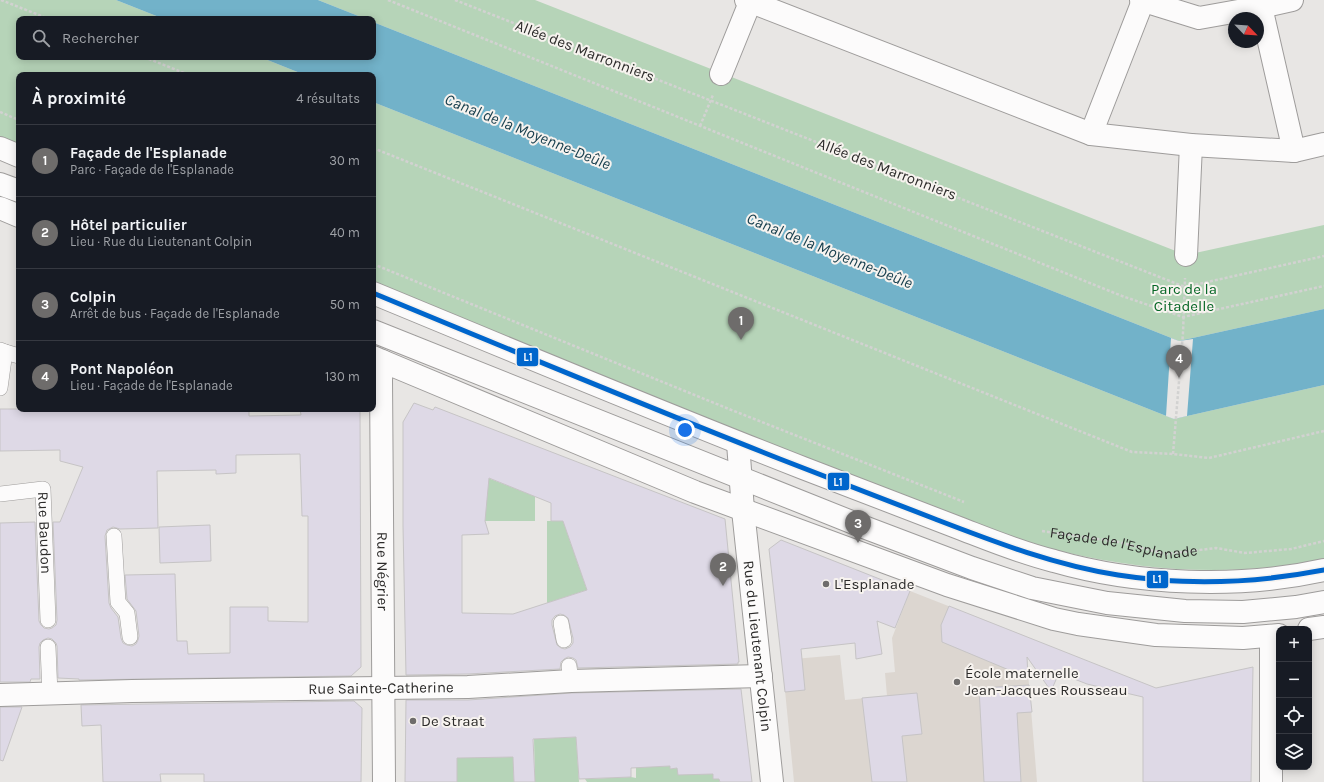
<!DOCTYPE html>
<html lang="fr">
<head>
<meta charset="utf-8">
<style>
	:root { --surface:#171b24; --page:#242831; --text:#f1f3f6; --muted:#9ea1a6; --line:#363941; --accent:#6e6c6b }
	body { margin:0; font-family:Karla,sans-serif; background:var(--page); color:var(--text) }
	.controls { position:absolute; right:12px; bottom:12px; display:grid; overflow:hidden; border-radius:8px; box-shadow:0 2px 10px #0003 }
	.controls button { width:36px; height:36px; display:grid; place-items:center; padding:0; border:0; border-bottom:1px solid var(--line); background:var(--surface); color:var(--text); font:20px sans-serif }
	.compass { position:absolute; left:1228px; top:12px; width:36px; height:36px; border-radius:50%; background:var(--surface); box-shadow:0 2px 10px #0003; rotate:115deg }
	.you { position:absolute; left:685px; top:430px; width:14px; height:14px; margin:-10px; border:3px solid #fff; border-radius:50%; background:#1a73e8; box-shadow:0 0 0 6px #1a73e833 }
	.badge { display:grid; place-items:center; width:26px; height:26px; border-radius:50%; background:var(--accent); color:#fff; font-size:13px; font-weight:700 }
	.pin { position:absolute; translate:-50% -33px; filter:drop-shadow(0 1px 2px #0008) }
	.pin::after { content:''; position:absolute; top:21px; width:14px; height:12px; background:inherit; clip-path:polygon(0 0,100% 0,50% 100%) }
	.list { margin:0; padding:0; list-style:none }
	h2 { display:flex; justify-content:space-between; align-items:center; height:52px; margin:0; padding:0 16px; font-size:17px }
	h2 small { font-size:13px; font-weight:400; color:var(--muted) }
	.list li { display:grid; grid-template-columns:26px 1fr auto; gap:12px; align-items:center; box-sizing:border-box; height:72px; padding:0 16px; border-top:1px solid var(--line) }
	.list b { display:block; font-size:15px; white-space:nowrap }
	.list p { margin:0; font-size:13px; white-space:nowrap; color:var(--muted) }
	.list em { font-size:13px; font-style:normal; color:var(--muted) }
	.icon { flex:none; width:22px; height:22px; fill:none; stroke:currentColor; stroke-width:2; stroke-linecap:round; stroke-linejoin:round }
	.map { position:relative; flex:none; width:1324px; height:782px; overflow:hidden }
	.search { position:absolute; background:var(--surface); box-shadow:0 2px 10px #0003; left:16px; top:16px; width:360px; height:44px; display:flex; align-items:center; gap:10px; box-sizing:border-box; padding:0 14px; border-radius:8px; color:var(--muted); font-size:15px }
	.panel { position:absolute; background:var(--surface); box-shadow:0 2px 10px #0003; left:16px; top:72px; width:360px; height:340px; border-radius:8px }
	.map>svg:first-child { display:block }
	.built { fill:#dcd6d0 }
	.green { fill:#b6d4b8 }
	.water { fill:#72b2c9 }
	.pier { fill:#e8e6e4 }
	.building { fill:#ded9e6; stroke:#c6c4c5; fill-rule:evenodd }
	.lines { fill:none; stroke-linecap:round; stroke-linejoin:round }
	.service-casing { stroke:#9e9c9b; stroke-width:16 }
	.pedestrian-casing { stroke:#9e9c9b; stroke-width:24 }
	.minor-casing { stroke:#9e9c9b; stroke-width:24 }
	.tertiary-casing { stroke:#9e9c9b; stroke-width:24 }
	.primary-casing { stroke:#9e9c9b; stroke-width:24 }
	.path { stroke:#d2d2d1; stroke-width:2.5; stroke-dasharray:3 2; stroke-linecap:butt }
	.service { stroke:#fcfbfb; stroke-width:15 }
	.pedestrian { stroke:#fcfbfb; stroke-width:22 }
	.minor { stroke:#fcfbfb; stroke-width:22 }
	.tertiary { stroke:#fcfbfb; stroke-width:22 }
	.primary { stroke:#fcfbfb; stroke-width:22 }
	.bus-1-casing { stroke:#f7f3ef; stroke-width:8 }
	.bus-1 { stroke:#06c; stroke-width:5 }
	.poi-dot { fill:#6e6c6b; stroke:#f7f3ef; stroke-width:1.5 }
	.labels { text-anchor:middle; stroke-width:4; stroke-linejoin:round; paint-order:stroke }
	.street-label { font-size:15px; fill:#2c2b2a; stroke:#f7f3ef }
	.park-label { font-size:15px; fill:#056625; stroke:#f7f3ef }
	.poi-label { font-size:15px; fill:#2c2b2a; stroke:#f7f3ef; text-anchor:start }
	.water-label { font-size:16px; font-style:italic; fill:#153d4c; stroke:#f7f3ef }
	.line-badge { stroke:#f7f3ef; stroke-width:1.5 }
	.badge-label { font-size:11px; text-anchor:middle; font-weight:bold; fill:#fff }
</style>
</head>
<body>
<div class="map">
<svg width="1324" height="782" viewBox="0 0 1324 782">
	<rect width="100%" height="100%" fill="#e8e6e4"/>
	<polygon class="built" points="910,591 1025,636 1037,782 794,782 782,660 840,655 845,700 887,696 885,673 895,672 892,638"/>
	<g class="green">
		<polygon points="0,0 116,0 164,19 19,19 19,57 260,57 305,75 19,75 19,146 0,139"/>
		<polygon points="318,0 535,0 1186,255 1324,225 1324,309 1179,341 373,22 373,19 366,19"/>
		<path d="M373 102 1174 419 1324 385V559C1238 577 1150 572 1064 552 1053 549 1040 547 1029 543 1008 537 987 528 966 521L373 286Z"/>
		<polygon points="488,478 535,496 535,521 484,521"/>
		<polygon points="547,521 563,521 587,590 547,603"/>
		<polygon points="576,737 579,782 535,782 534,739"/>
		<polygon points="513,757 514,782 457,782 457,758"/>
		<polygon points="670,766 670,769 677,768 713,774 713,779 719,779 720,782 587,782 585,779 631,777 636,778 636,767"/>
	</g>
	<g class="water">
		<polygon points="116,0 318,0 366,19 164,19"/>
		<polygon points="373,22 1179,341 1324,309 1324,385 1174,419 373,102 373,75 305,75 260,57 373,57"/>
	</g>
	<polygon class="pier" points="1171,338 1179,341 1193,339 1187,416 1174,419 1166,416"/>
	<g class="building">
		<path d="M414 403 433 410 435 407 725 519 739 662H738V664L578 668 576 660 573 658 568 657 564 659 561 662 560 669 468 674 406 675 403 526V422ZM489 478 551 503V521H563L587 590 513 614 462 613V535L489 534 485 521ZM560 614 564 615 568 618 573 638V643L570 647 565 649 561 648 557 645 552 625V620L555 616Z"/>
		<path d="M0 409H249V416L301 415 300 409H360L361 667 351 676 79 680V679L58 678 57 646 56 643 52 639 48 638 43 640 40 643 39 647 40 679H31L30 682H0V523L35 522 39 621 41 625 44 628 49 629 52 628 56 625 57 620 53 522H60L83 467 60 461V450L0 451ZM300 454 302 516H308V622L268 621V607H230V653L188 654 187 641H177L175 574 125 575 127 599 136 611 139 636 138 640 136 644 132 646 127 645 123 643 121 638 118 617 111 608 109 603 105 536 107 530 113 527 120 529 158 528 157 471 216 470V474L236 473V455Z"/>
		<polygon points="210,525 211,561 160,563 159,527"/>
		<polygon points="781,540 910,591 895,628 877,621 882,654 856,659 855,643 801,649 805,690 785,692 769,549"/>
		<polygon points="949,606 1156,688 1253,667 1251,782 1143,782 1143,697 1087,684 1059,673 1051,691 1027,657 1028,678 942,642 941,625"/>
		<polygon points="1029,685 1032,712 1017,713 1021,782 984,782 979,688"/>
		<polygon points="741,689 752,782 720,782 719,779 713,779 713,774 678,775 677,768 670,769 670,766 631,768 631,777 579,779 576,737 533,739 535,782 514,782 513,757 457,758 457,782 405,782 406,700 468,700 572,693"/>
		<polygon points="917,693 922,734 902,736 907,782 872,782 862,698"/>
		<polygon points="354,701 362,708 361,782 204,782 204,774 160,774 161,782 103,782 101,725 82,726 81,705"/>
		<polygon points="0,707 22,707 3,761 0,760"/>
	</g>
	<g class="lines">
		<defs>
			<g id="service">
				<polyline points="0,350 5,352 0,388"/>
				<polyline points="5,352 19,356"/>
				<path id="s2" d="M0 494 43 489 48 620"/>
				<polyline points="114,536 118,602 127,613 130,637"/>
				<polyline points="561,623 564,640"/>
				<polyline points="48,647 50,694"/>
				<polyline points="569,666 571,681"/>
			</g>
			<g id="pedestrian">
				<polyline points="746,0 1091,134 1191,145 1294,151 1324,144"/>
				<polyline points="1141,0 1199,18 1261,7 1292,0"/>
				<polyline points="1261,7 1294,151"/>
				<polyline points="721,74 751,0"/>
				<polyline points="1091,134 1143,1"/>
				<polyline points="1186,255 1191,145"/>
			</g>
			<g id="minor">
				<polyline points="382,361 695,492 947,585 1054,619 1078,624 1156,635 1243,638 1279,635"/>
				<polyline points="1309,629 1324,627"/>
				<polyline points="1271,637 1271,782"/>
				<path id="s3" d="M0 695 132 691 468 687 571 681 761 676"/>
			</g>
			<g id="tertiary">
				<polyline points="0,208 19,216"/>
				<path id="s4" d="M373 357 382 361 381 380 384 782"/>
				<path id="s5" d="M738 443 743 510 772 782"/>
			</g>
			<g id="primary">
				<polyline points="0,148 19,156"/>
				<polyline points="0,184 19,191"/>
				<path d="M373 293C516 352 659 412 803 468 855 488 907 508 959 528 990 540 1021 553 1054 561 1137 585 1240 589 1324 570"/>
				<polyline points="373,331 869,529 972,568 1032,588 1107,603 1185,611 1243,612 1296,607 1324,602"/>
			</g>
		</defs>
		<use href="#service" class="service-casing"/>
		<use href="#pedestrian" class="pedestrian-casing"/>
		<use href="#minor" class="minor-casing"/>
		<use href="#tertiary" class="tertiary-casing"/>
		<use href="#primary" class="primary-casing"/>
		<g class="path">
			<polyline points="1,0 49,19"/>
			<polyline points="388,0 1122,296 1183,317 1324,286"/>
			<polyline points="455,0 1185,287 1324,256"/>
			<polyline points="144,57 189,75"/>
			<polyline points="0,112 19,120"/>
			<polyline points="700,126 713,95"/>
			<polyline points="373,148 1132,452 1173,454 1209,458 1324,431"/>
			<polyline points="373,264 729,409 964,502"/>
			<polyline points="1173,454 1183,333 1185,278"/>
			<path id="s1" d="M1042 531 1118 542 1166 554 1216 548 1245 553 1291 549 1324 541"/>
		</g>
		<use href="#service" class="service"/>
		<use href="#pedestrian" class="pedestrian"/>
		<use href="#minor" class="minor"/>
		<use href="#tertiary" class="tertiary"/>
		<use href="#primary" class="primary"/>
		<defs>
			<path id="bus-1" d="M373 293C508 349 643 405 780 459 831 479 883 499 935 519 995 542 1054 565 1118 575 1187 586 1256 583 1324 570"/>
		</defs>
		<use href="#bus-1" class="bus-1-casing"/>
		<use href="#bus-1" class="bus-1"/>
	</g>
	<g class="poi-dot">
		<circle cx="826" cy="584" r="4"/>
		<circle cx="957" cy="682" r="4"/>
		<circle cx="413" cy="721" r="4"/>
	</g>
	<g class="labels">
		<g class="street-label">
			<text transform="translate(585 51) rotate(21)" y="5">Allée des Marronniers</text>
			<text transform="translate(887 169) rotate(21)" y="5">Allée des Marronniers</text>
			<text dy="5" stroke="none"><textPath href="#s2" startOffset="87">Rue Baudon</textPath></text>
			<text dy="5" stroke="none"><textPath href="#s1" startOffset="83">Façade de l'Esplanade</textPath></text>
			<text dy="5" stroke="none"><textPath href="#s4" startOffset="220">Rue Négrier</textPath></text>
			<text dy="5" stroke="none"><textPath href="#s5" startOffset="204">Rue du Lieutenant Colpin</textPath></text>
			<text dy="5" stroke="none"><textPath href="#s3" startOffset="381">Rue Sainte-Catherine</textPath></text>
		</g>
		<g class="park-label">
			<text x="1184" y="294">Parc de la<tspan x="1184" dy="17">Citadelle</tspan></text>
		</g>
		<g class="poi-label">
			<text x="834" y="589">L'Esplanade</text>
			<text x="965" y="678">École maternelle<tspan x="965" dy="17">Jean-Jacques Rousseau</tspan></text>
			<text x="421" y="726">De Straat</text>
		</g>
		<g class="water-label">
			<text transform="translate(528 131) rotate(22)" y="6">Canal de la Moyenne-Deûle</text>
			<text transform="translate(830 250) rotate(22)" y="6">Canal de la Moyenne-Deûle</text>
		</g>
	</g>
	<g class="line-badge">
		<rect x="516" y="347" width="23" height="20" rx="4" fill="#06c"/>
		<rect x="827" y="472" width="23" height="19" rx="4" fill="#06c"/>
		<rect x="1146" y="570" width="23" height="19" rx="4" fill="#06c"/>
	</g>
	<g class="badge-label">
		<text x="528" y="361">L1</text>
		<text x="838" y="486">L1</text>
		<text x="1157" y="583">L1</text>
	</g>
</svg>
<div class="controls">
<button>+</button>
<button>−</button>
<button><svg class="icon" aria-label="locate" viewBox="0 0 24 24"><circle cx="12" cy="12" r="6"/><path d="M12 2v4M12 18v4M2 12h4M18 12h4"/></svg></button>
<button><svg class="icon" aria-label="layers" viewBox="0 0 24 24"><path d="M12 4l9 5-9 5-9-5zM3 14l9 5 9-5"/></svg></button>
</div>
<svg class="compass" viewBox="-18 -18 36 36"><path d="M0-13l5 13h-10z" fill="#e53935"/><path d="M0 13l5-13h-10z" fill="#9ea1a6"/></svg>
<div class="you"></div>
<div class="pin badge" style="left:741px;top:340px">1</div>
<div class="pin badge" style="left:723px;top:586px">2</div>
<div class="pin badge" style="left:858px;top:543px">3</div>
<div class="pin badge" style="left:1179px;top:378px">4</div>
<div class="search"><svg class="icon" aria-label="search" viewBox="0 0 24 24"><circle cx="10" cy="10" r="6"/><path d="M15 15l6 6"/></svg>Rechercher</div>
<section class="panel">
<h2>À proximité<small>4 résultats</small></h2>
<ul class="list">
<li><span class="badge">1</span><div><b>Façade de l'Esplanade</b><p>Parc · Façade de l'Esplanade</p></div><em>30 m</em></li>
<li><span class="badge">2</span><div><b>Hôtel particulier</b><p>Lieu · Rue du Lieutenant Colpin</p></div><em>40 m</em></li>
<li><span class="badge">3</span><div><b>Colpin</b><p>Arrêt de bus · Façade de l'Esplanade</p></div><em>50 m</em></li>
<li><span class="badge">4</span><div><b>Pont Napoléon</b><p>Lieu · Façade de l'Esplanade</p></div><em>130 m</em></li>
</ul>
</section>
</div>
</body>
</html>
